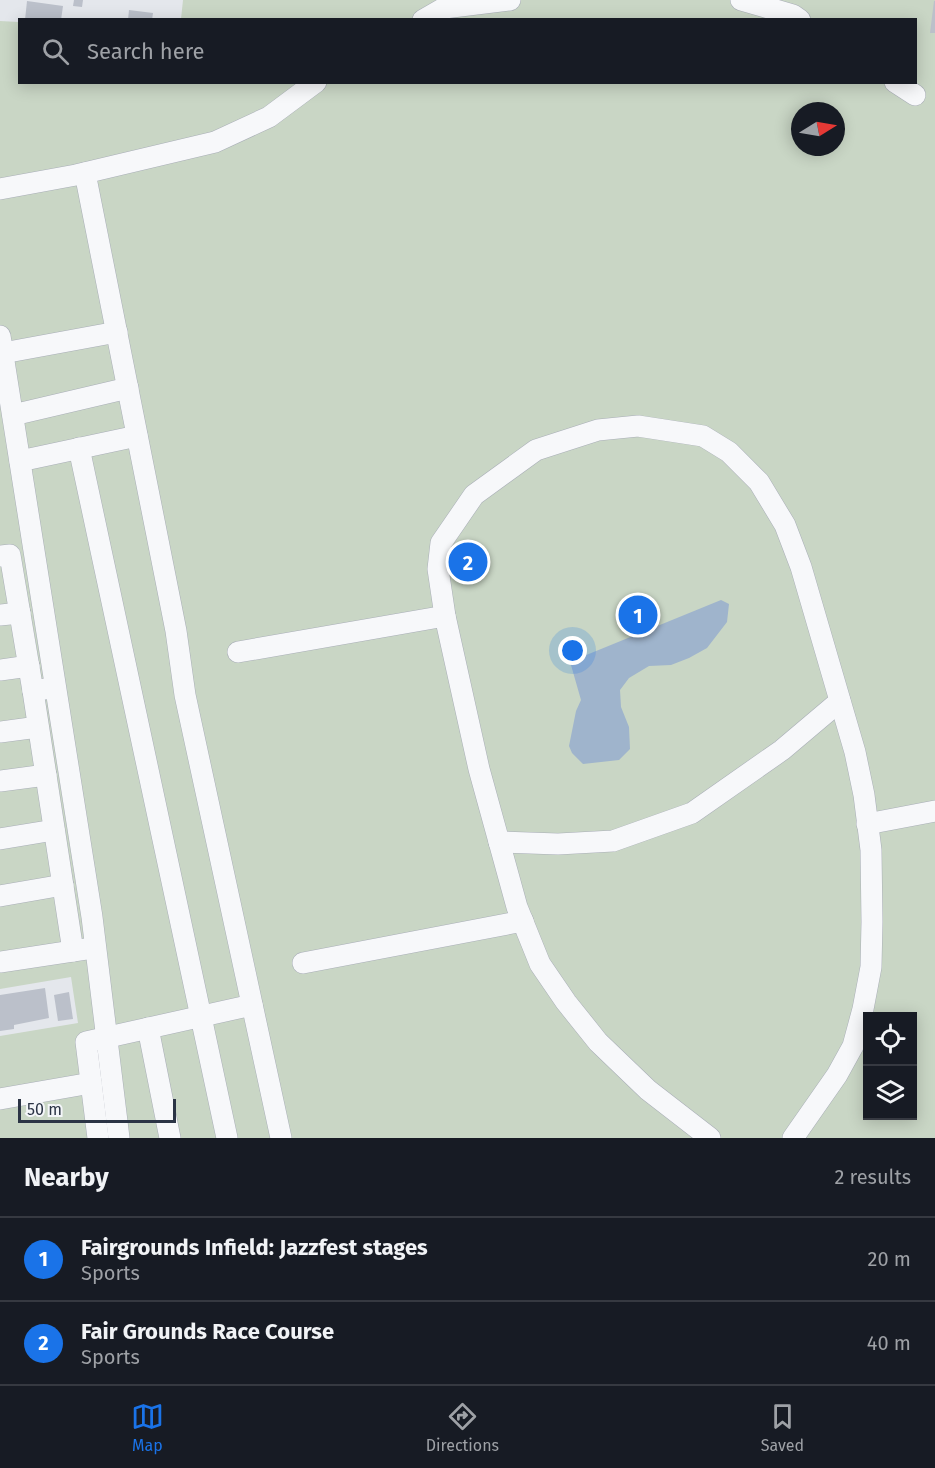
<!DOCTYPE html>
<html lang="en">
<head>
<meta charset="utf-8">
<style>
	:root { --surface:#171b24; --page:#20242c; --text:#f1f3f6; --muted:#9ea1a6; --line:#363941; --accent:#1a73e8 }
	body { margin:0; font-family:"Fira Sans",sans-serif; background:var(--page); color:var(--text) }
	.controls { position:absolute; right:18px; bottom:18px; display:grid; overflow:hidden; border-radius:0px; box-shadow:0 3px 15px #0003 }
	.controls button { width:54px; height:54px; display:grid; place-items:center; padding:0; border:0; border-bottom:2px solid var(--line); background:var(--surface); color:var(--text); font:30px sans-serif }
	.compass { position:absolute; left:791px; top:102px; width:54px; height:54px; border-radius:50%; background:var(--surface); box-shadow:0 3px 15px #0003; rotate:79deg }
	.scale { position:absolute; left:18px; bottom:15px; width:158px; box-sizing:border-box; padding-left:6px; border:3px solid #2b3445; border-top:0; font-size:16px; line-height:21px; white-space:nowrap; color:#2b3445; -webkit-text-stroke:4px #f4f6f9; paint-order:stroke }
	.you { position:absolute; left:573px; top:651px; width:21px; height:21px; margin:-15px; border:4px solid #fff; border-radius:50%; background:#1a73e8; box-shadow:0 0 0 9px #1a73e833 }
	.badge { display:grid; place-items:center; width:39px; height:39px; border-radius:50%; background:var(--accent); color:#fff; font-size:20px; font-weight:700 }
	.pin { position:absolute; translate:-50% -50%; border:3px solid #fff; box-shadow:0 2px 6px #0006 }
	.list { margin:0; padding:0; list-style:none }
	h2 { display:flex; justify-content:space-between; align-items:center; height:78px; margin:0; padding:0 24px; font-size:26px }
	h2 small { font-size:20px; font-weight:400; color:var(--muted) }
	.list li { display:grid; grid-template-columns:39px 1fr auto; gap:18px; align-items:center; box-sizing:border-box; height:84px; padding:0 24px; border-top:2px solid var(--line) }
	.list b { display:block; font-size:22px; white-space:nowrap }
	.list p { margin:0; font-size:20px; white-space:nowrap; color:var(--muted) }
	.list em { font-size:20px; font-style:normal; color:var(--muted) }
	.icon { flex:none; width:33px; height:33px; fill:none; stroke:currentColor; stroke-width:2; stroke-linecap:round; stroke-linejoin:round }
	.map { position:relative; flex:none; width:935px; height:1138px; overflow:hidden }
	.search { position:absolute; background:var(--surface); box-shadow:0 3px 15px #0003; left:18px; right:18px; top:18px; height:66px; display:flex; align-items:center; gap:15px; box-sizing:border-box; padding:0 21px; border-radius:0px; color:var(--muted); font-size:22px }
	.sheet { height:246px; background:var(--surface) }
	nav { display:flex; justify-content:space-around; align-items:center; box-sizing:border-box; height:84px; border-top:2px solid var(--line); background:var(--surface); font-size:16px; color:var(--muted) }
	nav a { display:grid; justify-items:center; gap:3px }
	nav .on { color:var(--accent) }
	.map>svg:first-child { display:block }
	.green { fill:#c9d6c5; fill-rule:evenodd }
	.water { fill:#9fb4cc }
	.building { fill:#bbc0ca }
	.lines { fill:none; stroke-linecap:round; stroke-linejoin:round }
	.minor-casing { stroke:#a9aeb7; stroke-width:22 }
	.minor { stroke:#f7f8fa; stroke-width:21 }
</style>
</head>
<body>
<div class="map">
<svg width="935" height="1138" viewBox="0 0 935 1138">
	<rect width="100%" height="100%" fill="#e4e7ec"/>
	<path class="green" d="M183 0H935V1138H0V1036L78 1023 71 977 0 989V21L19 22 20 82H916V20L181 19ZM800 111H836V147H800ZM868 1016H912V1116H868Z"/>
	<polygon class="water" points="721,600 729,604 727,622 707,648 689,658 671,665 649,666 629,678 620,690 621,707 629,727 630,749 619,760 583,764 572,753 569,746 576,711 581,700 571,665 579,658"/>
	<g class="building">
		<polygon points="74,0 83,0 82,7 73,6"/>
		<polygon points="27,1 63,6 61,20 25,20"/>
		<polygon points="934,1 935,1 935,33 930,33"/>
		<polygon points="129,10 153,13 152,20 128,20"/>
		<polygon points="45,988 49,1018 14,1025 14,1029 0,1031 0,995"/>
		<polygon points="69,992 73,1019 58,1021 54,995"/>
	</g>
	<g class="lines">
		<defs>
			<g id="minor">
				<polyline points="741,0 793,15 800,20"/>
				<polyline points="423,20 444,8 510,0"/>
				<polyline points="895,82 915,95"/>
				<polyline points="85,173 176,631 185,695 281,1138"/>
				<polyline points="0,189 76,175 215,142 269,117 316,82"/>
				<polyline points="0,336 92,917 119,1138"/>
				<polyline points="3,353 117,332"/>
				<polyline points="13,415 128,388"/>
				<polyline points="79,448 227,1138"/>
				<polyline points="20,461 137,436"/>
				<polyline points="0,556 10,555 33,691 45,689"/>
				<polyline points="0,615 20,613"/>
				<polyline points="238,652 445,616"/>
				<polyline points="0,670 29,666"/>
				<polyline points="33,691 73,951"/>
				<polyline points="0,732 38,727"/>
				<polyline points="0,781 46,775"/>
				<polyline points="867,824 935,811"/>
				<polyline points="0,839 54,830"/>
				<polyline points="499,842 558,844 613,841 692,813 782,750 840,701"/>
				<polyline points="0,896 63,885"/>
				<polyline points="0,962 86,949"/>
				<polyline points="303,963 523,921"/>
				<polyline points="148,1028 170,1138"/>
				<polyline points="0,1099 91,1083"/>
				<polyline points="98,1138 86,1042 252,1005"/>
				<polyline points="710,1138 648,1090 598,1042 566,1002 540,964 517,907 479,769 445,616 438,569 441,543 474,495 536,450 598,430 638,426 703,436 729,452 759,482 785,525 801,567 855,752 864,795 871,850 872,922 871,967 863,1009 853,1046 837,1075 793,1138"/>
			</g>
		</defs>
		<use href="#minor" class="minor-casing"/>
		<use href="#minor" class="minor"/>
	</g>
</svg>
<div class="controls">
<button><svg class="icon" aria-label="locate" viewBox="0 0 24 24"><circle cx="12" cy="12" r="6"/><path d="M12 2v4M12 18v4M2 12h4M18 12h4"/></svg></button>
<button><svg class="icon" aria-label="layers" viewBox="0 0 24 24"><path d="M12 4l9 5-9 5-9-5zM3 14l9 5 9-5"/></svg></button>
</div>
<svg class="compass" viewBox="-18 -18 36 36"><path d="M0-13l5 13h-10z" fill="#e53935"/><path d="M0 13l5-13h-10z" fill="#9ea1a6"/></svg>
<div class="scale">50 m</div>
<div class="you"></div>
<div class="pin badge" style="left:638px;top:615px">1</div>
<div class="pin badge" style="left:468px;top:562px">2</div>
<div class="search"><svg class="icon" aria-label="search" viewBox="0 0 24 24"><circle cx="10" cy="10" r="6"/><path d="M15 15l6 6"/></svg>Search here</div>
</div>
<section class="sheet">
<h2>Nearby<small>2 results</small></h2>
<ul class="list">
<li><span class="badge">1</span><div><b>Fairgrounds Infield: Jazzfest stages</b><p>Sports</p></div><em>20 m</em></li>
<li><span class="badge">2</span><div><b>Fair Grounds Race Course</b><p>Sports</p></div><em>40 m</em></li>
</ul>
</section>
<nav>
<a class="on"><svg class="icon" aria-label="map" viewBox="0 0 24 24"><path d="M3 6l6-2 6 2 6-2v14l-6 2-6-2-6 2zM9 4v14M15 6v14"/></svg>Map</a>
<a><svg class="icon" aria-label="directions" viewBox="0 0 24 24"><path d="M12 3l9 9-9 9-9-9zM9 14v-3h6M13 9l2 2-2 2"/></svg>Directions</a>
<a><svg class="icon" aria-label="saved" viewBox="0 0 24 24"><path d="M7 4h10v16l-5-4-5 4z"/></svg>Saved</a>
</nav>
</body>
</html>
